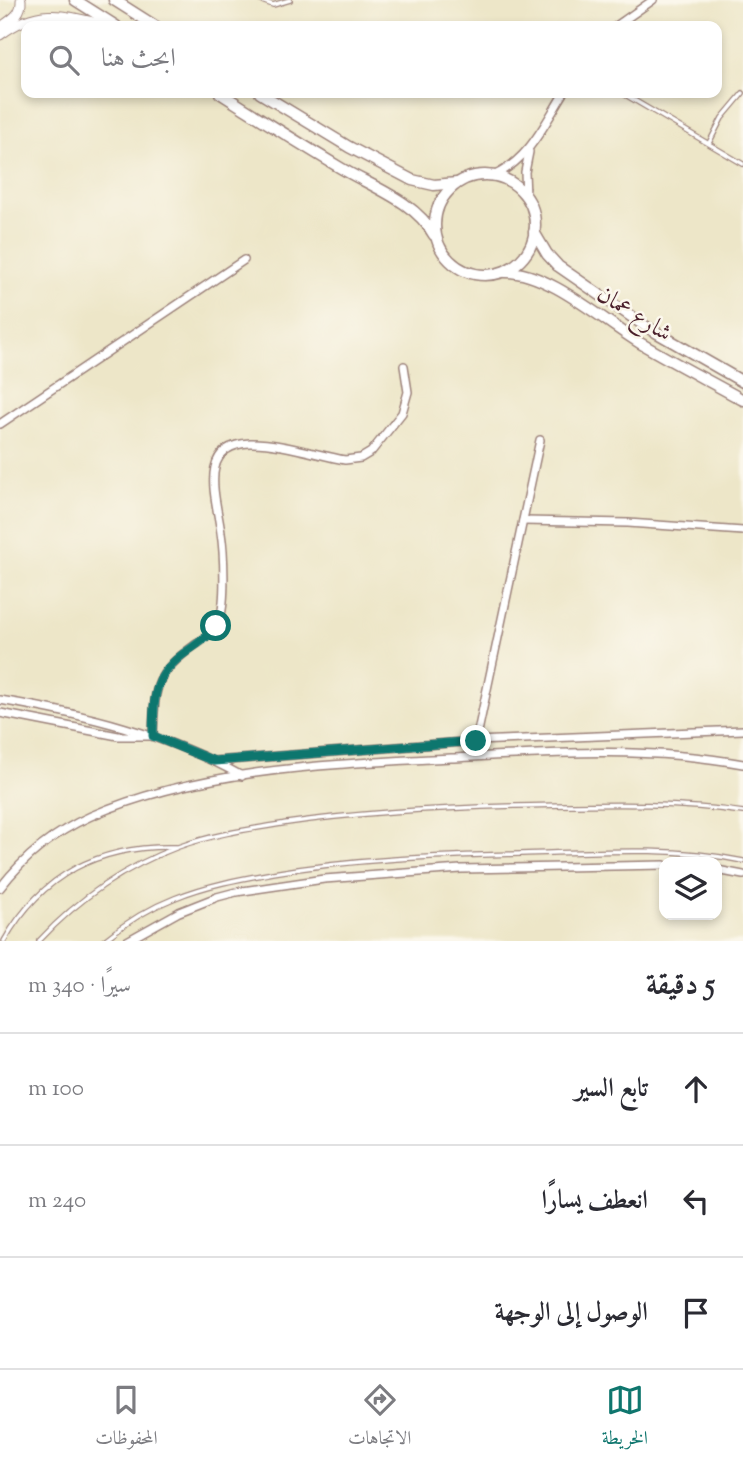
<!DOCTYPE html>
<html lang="ar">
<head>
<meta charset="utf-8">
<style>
	:root { --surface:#fff; --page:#f7f7f7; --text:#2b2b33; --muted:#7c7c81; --line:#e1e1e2; --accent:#0f766e }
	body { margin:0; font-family:"Sorts Mill Goudy",Amiri,serif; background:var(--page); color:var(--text); direction:rtl }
	.controls { position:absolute; right:21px; bottom:21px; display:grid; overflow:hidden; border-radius:14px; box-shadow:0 4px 10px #0003 }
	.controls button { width:63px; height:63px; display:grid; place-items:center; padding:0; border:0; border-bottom:2px solid var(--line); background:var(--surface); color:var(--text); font:35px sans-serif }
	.stop { position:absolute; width:21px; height:21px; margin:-16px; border:5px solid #0f766e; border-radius:50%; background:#fff }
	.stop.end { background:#0f766e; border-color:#fff; box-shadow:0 2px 7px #0008 }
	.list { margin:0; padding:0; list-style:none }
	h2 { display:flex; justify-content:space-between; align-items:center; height:91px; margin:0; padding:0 28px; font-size:30px }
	h2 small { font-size:23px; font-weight:400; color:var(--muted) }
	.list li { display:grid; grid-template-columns:46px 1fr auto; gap:21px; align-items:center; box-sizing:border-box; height:112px; padding:0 28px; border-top:2px solid var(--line) }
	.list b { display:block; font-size:26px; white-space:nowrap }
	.list em { font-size:23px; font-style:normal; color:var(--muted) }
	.icon { flex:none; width:38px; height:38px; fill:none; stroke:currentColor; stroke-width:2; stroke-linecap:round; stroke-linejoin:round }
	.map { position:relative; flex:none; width:743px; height:941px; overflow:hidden; direction:ltr }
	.search { position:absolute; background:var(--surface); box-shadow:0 4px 10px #0003; left:21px; right:21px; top:21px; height:77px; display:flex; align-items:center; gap:18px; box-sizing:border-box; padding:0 24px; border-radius:14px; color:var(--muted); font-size:26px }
	.sheet { height:427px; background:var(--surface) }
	nav { display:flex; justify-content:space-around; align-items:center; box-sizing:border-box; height:98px; border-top:2px solid var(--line); background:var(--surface); font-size:19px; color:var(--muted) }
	nav a { display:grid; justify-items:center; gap:4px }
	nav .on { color:var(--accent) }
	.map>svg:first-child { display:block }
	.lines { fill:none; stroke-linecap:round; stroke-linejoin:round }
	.service-casing { stroke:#9c827a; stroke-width:6 }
	.minor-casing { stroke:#9c827a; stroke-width:10 }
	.tertiary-casing { stroke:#9c827a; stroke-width:11 }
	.secondary-casing { stroke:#9c827a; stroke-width:13 }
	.service { stroke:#fff; stroke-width:3.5 }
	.minor { stroke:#fff; stroke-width:7 }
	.tertiary { stroke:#fff; stroke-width:9 }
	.secondary { stroke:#fff; stroke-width:10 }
	.route { stroke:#0f766e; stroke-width:9 }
	.labels { text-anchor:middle; stroke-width:5; stroke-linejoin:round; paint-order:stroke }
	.street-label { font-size:24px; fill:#4a1f2b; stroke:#fbf7ec }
</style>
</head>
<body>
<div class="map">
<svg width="743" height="941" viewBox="0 0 743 941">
	<rect width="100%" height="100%" fill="#fbf7ec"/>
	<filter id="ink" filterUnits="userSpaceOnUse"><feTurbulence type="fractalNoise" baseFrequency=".0143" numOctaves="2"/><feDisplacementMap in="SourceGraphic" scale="14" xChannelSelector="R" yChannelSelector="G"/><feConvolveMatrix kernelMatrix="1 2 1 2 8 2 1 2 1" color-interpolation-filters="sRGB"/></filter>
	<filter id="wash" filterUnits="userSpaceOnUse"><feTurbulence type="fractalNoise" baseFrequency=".00686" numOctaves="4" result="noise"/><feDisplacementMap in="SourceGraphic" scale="28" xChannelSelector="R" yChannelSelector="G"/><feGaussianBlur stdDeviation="1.57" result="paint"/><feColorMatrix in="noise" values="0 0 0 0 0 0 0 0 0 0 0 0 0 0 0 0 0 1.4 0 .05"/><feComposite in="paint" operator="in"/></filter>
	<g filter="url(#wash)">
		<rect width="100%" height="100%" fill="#ede6c8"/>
	</g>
	<g filter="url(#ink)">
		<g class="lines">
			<defs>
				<g id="service">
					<polyline points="259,0 273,5 290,0"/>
					<polyline points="622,93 743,164"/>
					<polyline points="709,143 722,118 743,93"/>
					<path d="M4 941C42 874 99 845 176 847"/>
					<path d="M39 941C78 899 124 867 178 847 214 834 250 829 287 823 363 812 439 808 515 806 591 805 667 801 743 812"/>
					<path d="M103 941C125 923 149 908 175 898 207 885 240 879 273 873 355 859 438 856 521 854 595 852 670 846 743 861"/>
				</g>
				<g id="minor">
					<polyline points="616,26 653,0"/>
					<path d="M493 176C529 160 544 125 564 93"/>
					<polyline points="526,197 525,172 529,152"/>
					<polyline points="0,424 244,260"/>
					<polyline points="523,521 628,523 743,531"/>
					<path d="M0 700C84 714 167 734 242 776"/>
					<path d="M0 713 118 736H153C155 687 153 675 195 645 206 638 215 631 220 618 226 601 224 552 221 533 217 500 196 445 250 443 277 442 318 455 345 460L361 458 371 452 402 413 408 392 404 366"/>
					<polyline points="476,741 540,440"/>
					<polyline points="214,761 476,741 743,730"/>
					<polyline points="717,870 743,875"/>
					<path d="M0 888C24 857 55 832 91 816 200 768 334 764 451 758 548 753 647 746 743 764"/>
					<polyline points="127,941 179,912 217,897 236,892 324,879 461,869 664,865"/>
				</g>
				<g id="tertiary">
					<path d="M1 27C12 19 22 14 21 0"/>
					<path d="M0 35C40 5 67 16 110 26"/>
				</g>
				<g id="secondary">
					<polyline points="75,0 116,26"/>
					<polyline points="114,0 155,26"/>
					<path d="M220 93C259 118 299 143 339 167 372 187 415 201 434 235"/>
					<polyline points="260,93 349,147 412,180 434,185 457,183"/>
					<circle cx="485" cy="225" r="50"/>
					<polyline points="534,232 547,254 558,266 645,326 743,382"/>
					<path d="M505 272C548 271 602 320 640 343 674 363 709 381 743 400"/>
				</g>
			</defs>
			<use href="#service" class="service-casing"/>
			<use href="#minor" class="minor-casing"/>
			<use href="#tertiary" class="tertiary-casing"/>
			<use href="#secondary" class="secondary-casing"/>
			<use href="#service" class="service"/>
			<use href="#minor" class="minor"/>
			<use href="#tertiary" class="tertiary"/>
			<use href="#secondary" class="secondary"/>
		</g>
	</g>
	<g class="lines" filter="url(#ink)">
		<path class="route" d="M216 626C209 637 197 644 186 652 152 676 154 698 153 736L214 761 476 741"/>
	</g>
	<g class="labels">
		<g class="street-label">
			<text transform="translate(635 313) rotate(32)" y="8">شارع عمان</text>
		</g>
	</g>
</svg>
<div class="controls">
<button><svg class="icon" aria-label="layers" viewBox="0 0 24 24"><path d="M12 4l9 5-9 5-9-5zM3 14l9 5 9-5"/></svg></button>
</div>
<div class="stop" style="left:216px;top:626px"></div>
<div class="stop end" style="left:476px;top:741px"></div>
<div class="search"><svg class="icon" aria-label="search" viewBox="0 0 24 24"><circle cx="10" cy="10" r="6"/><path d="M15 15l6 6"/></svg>ابحث هنا</div>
</div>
<section class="sheet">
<h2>5 دقيقة<small>سيرًا · 340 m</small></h2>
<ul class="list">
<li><svg class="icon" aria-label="ahead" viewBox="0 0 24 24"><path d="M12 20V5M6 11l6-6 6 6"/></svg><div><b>تابع السير</b></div><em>100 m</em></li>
<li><svg class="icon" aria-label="left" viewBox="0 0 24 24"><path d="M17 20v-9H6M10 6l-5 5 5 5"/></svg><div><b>انعطف يسارًا</b></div><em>240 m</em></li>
<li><svg class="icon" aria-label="arrive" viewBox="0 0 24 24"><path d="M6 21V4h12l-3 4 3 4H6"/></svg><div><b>الوصول إلى الوجهة</b></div></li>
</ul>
</section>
<nav>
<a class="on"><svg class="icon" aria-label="map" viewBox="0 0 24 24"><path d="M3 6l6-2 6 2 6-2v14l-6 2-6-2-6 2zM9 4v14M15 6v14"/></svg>الخريطة</a>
<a><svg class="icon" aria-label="directions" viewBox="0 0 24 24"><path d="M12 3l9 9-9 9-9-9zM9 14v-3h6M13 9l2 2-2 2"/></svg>الاتجاهات</a>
<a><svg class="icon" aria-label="saved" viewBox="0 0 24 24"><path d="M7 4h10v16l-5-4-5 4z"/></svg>المحفوظات</a>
</nav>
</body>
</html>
